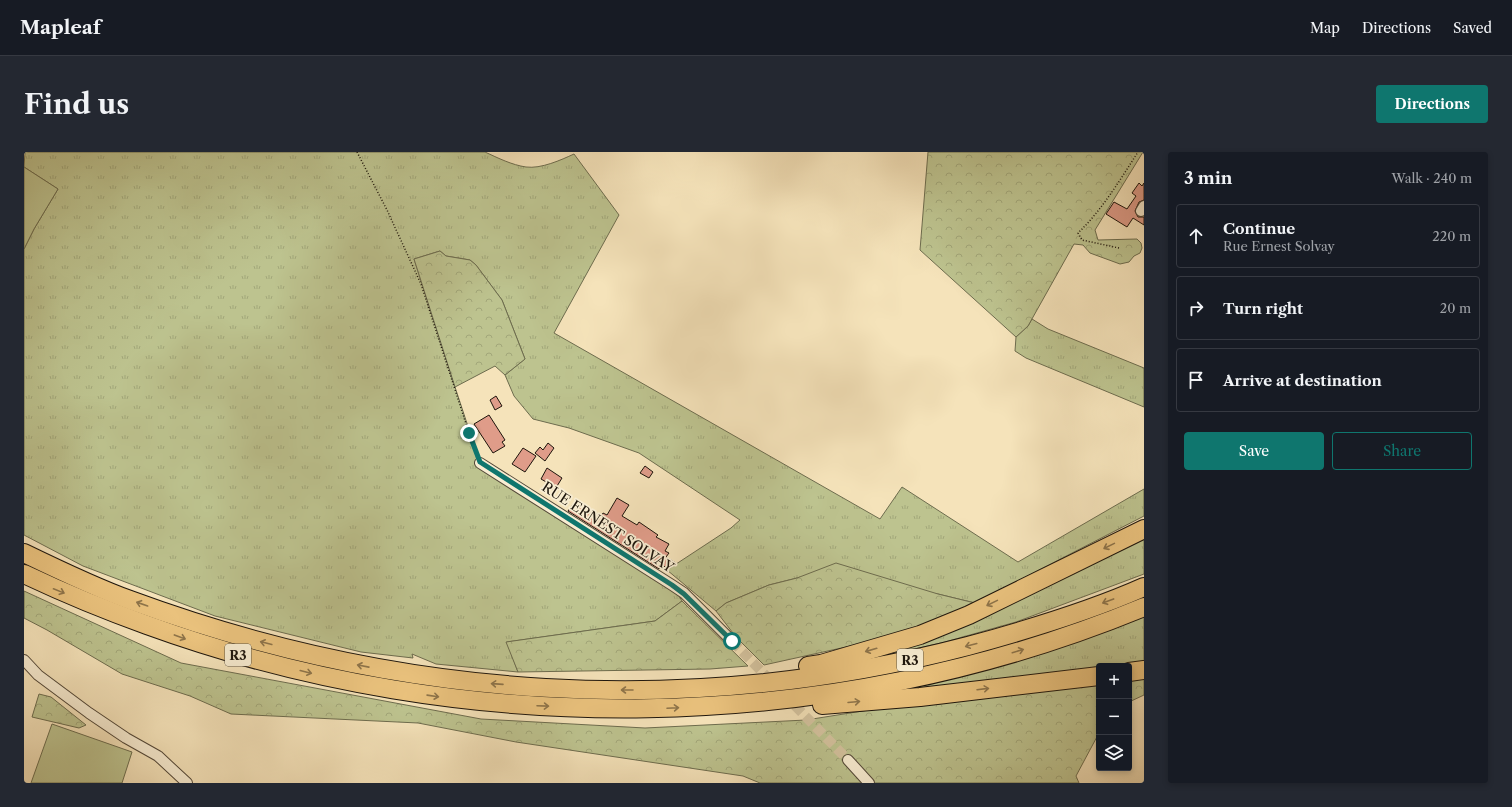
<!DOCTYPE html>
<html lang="en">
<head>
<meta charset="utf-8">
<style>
	:root { --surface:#171b24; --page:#242831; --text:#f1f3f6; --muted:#9ea1a6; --line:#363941; --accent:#0f766e }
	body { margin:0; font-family:"Libre Caslon Text",serif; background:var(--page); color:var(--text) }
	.controls { position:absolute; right:12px; bottom:12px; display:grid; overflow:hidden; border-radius:4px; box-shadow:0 2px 6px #0003 }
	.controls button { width:36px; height:36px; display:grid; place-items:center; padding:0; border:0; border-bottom:1px solid var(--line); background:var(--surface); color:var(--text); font:20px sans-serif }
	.stop { position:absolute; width:12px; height:12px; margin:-9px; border:3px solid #0f766e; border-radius:50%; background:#fff }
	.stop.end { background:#0f766e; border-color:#fff; box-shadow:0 1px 4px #0008 }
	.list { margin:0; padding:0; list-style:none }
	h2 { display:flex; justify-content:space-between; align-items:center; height:52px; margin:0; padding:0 16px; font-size:17px }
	h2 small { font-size:13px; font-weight:400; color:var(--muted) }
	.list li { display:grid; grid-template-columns:26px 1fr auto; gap:12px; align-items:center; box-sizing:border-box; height:64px; margin:0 8px 8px; padding:0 8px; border:1px solid var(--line); border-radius:4px }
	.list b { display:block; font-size:15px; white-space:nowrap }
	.list p { margin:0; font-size:13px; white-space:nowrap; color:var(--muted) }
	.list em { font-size:13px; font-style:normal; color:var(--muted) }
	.actions { display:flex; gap:8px; padding:12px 16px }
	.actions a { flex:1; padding:9px 0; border:1px solid var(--accent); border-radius:4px; text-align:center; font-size:14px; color:var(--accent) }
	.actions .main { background:var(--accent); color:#fff }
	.icon { flex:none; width:22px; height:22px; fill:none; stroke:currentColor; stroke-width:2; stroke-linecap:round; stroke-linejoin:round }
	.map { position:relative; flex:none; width:1120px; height:631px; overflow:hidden; border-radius:4px }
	header { display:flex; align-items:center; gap:24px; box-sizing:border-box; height:56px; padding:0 20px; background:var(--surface); border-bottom:1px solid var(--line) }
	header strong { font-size:19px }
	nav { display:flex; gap:22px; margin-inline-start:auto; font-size:14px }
	.intro { display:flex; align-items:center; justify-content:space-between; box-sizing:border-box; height:96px; padding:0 24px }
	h1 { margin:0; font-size:28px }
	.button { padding:10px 18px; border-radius:4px; background:var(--accent); color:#fff; font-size:14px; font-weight:700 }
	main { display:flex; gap:24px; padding:0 24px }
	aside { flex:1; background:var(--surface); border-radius:4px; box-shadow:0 2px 6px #0003 }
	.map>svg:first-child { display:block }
	.grass { fill:url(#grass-tufts); stroke:#6d6c4e }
	.forest { fill:url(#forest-crowns); stroke:#6d6c4e }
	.pitch { fill:#bdc38f; stroke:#6d6c4e }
	.building { fill:#df9c89; stroke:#1d150c }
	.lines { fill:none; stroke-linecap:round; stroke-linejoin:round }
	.minor-tunnel { stroke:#d5c4a0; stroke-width:10; stroke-dasharray:10 5; stroke-linecap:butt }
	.minor-casing { stroke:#534838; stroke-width:12 }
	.motorway-casing { stroke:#1d150c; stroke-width:20 }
	.path { stroke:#1d150c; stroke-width:1.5; stroke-dasharray:1 2; stroke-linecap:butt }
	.minor { stroke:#f8edd2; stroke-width:10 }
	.motorway { stroke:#eac27d; stroke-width:18 }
	.oneway { stroke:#8e744a }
	.route { stroke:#0f766e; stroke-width:5 }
	.labels { text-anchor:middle; stroke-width:3.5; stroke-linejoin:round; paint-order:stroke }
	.shield { fill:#f8edd2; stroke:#5f5647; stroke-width:1 }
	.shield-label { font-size:13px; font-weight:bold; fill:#1d150c }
	.street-label { font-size:14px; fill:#1d150c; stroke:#f8edd2 }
</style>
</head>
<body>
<header>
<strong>Mapleaf</strong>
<nav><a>Map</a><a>Directions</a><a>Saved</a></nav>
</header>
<div class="intro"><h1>Find us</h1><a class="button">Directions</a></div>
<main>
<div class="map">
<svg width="1120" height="631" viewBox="0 0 1120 631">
	<defs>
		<pattern id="grass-tufts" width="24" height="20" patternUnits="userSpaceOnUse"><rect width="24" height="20" fill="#bdc38f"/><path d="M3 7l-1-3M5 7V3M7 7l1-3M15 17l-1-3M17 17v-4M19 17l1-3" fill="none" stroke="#a2a77a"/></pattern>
		<pattern id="forest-crowns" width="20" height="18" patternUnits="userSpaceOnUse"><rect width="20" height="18" fill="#bdc38f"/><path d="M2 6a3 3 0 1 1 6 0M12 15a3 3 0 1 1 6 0" fill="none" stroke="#a2a77a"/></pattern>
	</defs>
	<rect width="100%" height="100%" fill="#f5e3ba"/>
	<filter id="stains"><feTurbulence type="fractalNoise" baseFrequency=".005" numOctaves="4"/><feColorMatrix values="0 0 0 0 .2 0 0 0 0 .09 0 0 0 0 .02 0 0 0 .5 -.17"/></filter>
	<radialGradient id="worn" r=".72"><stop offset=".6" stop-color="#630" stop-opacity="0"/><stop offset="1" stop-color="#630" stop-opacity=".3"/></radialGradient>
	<g class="grass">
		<path d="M1 0H461C474 6 488 13 502 15 517 17 537 8 550 2L595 63 530 181 856 367 878 335 994 410 1120 337V364L951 451 914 442 773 426 745 433 702 451 692 459 643 418 707 376 716 368 615 301 545 276 509 267 490 244 481 223 501 207 478 148 452 113 446 108 422 104 416 99 390 107 431 235 456 311 648 433 658 449 631 469 483 490 494 520 412 512 388 502 389 506 337 500 191 464 59 414 0 383V97L10 77 34 37 0 15Z"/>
		<polygon points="1008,167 1024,177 1120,216 1120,255 1002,206 991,199 992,185 1004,174"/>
		<polygon points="1120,383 1120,422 992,470 921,490 847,507"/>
		<path d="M1120 464V511L1099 514H1075V517L861 541C950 524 1036 497 1120 464Z"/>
	</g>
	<g class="forest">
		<polygon points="904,0 1119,0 1071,78 1074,88 1113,87 1117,91 1118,96 1116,101 1110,104 1105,110 1096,112 1066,101 1059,93 1050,92 1004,174 992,185 896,98"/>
		<polygon points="416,99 422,104 446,108 452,113 478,148 501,207 481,223 471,214 431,235 390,107"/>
		<polygon points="812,411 914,442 951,451 872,484 740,513 712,485 692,459 702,451 745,433 773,426"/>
		<polygon points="0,439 157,511 457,567 621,576 782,568 889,551 1075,531 1075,581 1052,624 1055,631 736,631 719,624 492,590 394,571 207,562 166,544 98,522 23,478 0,466"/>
		<polygon points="658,449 724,514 686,517 494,520 482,490 631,469"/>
		<polygon points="1120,526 1120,543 1105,550 1105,528"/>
		<polygon points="15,542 27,545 62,573 55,576 8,565"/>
	</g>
	<g class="pitch">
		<polygon points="0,15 34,37 10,77 0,97"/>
		<polygon points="28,572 108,600 98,631 7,631"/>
	</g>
	<g class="building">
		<polygon points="1115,31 1118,34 1120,31 1120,48 1115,50 1111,59 1114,65 1120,65 1120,73 1109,66 1103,75 1082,62 1090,50 1103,57 1112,44 1108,41"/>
		<polygon points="472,244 478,254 471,258 466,248"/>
		<polygon points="465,263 481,288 478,290 481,294 469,301 450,272"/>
		<polygon points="524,291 530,296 521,309 511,301 516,295 519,298"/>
		<polygon points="499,296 512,304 501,320 488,312"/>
		<polygon points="621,314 629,320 625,326 616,321"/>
		<polygon points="523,316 538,326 530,339 522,334 524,331 517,327"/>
		<polygon points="593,346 605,353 598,364 613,373 615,370 634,383 632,385 645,392 641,399 645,401 642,405 652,411 644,416 637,413 635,417 544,359 549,352 555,356 557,353 577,365 579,361 583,363"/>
	</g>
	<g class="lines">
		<polyline class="minor-tunnel" points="708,489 824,608"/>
		<defs>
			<g id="minor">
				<polyline points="1117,59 1120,54"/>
				<polyline points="456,311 648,433 660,441 708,489"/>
				<polyline points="0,508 14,523 65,561 102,586 134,604 163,631"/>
				<polyline points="824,608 845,631"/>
			</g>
			<g id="motorway">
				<path d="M0 401C35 418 70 435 106 448 377 548 664 567 944 494 1003 478 1064 460 1120 435"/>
				<path d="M0 422C40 441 81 458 123 473 442 589 806 585 1120 455"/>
				<polyline points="784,514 797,512 896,483 945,463 1120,377"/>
				<polyline points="1105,520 1120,518"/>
				<polyline points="798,553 896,545 1075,524"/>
			</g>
		</defs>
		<use href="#minor" class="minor-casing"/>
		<use href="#motorway" class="motorway-casing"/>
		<g class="path">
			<polyline points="333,0 363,58 397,132 445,281 453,301"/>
			<path d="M1095 96 1058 88 1054 81C1078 58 1096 28 1114 0"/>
		</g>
		<use href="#minor" class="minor"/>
		<use href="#motorway" class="motorway"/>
	</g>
	<defs><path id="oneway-shaft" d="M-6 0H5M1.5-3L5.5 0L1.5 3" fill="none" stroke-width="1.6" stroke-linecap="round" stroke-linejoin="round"/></defs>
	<g class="oneway">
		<use href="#oneway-shaft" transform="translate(1085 394) rotate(154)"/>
		<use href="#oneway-shaft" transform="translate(35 439) rotate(22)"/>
		<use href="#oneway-shaft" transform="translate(1084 449) rotate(160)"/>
		<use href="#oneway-shaft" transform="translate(968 451) rotate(154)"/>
		<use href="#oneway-shaft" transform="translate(118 452) rotate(-161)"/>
		<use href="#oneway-shaft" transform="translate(156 485) rotate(20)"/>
		<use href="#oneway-shaft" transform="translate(242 491) rotate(-166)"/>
		<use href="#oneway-shaft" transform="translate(947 493) rotate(165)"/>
		<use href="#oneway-shaft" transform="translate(847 498) rotate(164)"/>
		<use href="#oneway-shaft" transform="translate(994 499) rotate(-17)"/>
		<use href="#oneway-shaft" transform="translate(339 514) rotate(-169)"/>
		<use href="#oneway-shaft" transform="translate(282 520) rotate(14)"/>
		<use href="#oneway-shaft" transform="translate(473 532) rotate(-176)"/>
		<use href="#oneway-shaft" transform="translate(959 537) rotate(-7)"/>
		<use href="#oneway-shaft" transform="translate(603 538) rotate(180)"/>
		<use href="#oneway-shaft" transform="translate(409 544) rotate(8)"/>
		<use href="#oneway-shaft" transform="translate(830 550) rotate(-5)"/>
		<use href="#oneway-shaft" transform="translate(519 554) rotate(2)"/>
		<use href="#oneway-shaft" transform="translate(649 556) rotate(-3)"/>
	</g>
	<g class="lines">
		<polyline class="route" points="445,281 456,310 648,433 660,442 708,489"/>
	</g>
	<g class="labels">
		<g class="shield">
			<rect x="201" y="492" width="26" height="22" rx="3"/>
			<rect x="873" y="497" width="26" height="22" rx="3"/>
		</g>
		<g class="shield-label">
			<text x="214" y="508">R3</text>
			<text x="886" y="513">R3</text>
		</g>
		<g class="street-label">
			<text transform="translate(584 375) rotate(33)" y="5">RUE ERNEST SOLVAY</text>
		</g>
	</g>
	<rect width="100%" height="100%" filter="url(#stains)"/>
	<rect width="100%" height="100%" fill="url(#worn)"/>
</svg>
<div class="controls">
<button>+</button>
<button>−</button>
<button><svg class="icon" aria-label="layers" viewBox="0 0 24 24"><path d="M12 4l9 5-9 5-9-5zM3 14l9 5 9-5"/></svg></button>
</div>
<div class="stop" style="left:708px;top:489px"></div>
<div class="stop end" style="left:445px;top:281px"></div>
</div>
<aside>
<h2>3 min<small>Walk · 240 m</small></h2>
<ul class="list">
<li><svg class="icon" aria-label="ahead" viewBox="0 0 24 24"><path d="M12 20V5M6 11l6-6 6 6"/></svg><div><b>Continue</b><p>Rue Ernest Solvay</p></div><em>220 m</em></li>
<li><svg class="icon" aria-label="right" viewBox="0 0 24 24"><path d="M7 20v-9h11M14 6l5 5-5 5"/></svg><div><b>Turn right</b></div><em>20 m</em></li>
<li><svg class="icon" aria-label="arrive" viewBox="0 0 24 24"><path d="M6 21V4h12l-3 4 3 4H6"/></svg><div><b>Arrive at destination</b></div></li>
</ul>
<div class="actions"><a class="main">Save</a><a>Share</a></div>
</aside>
</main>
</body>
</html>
